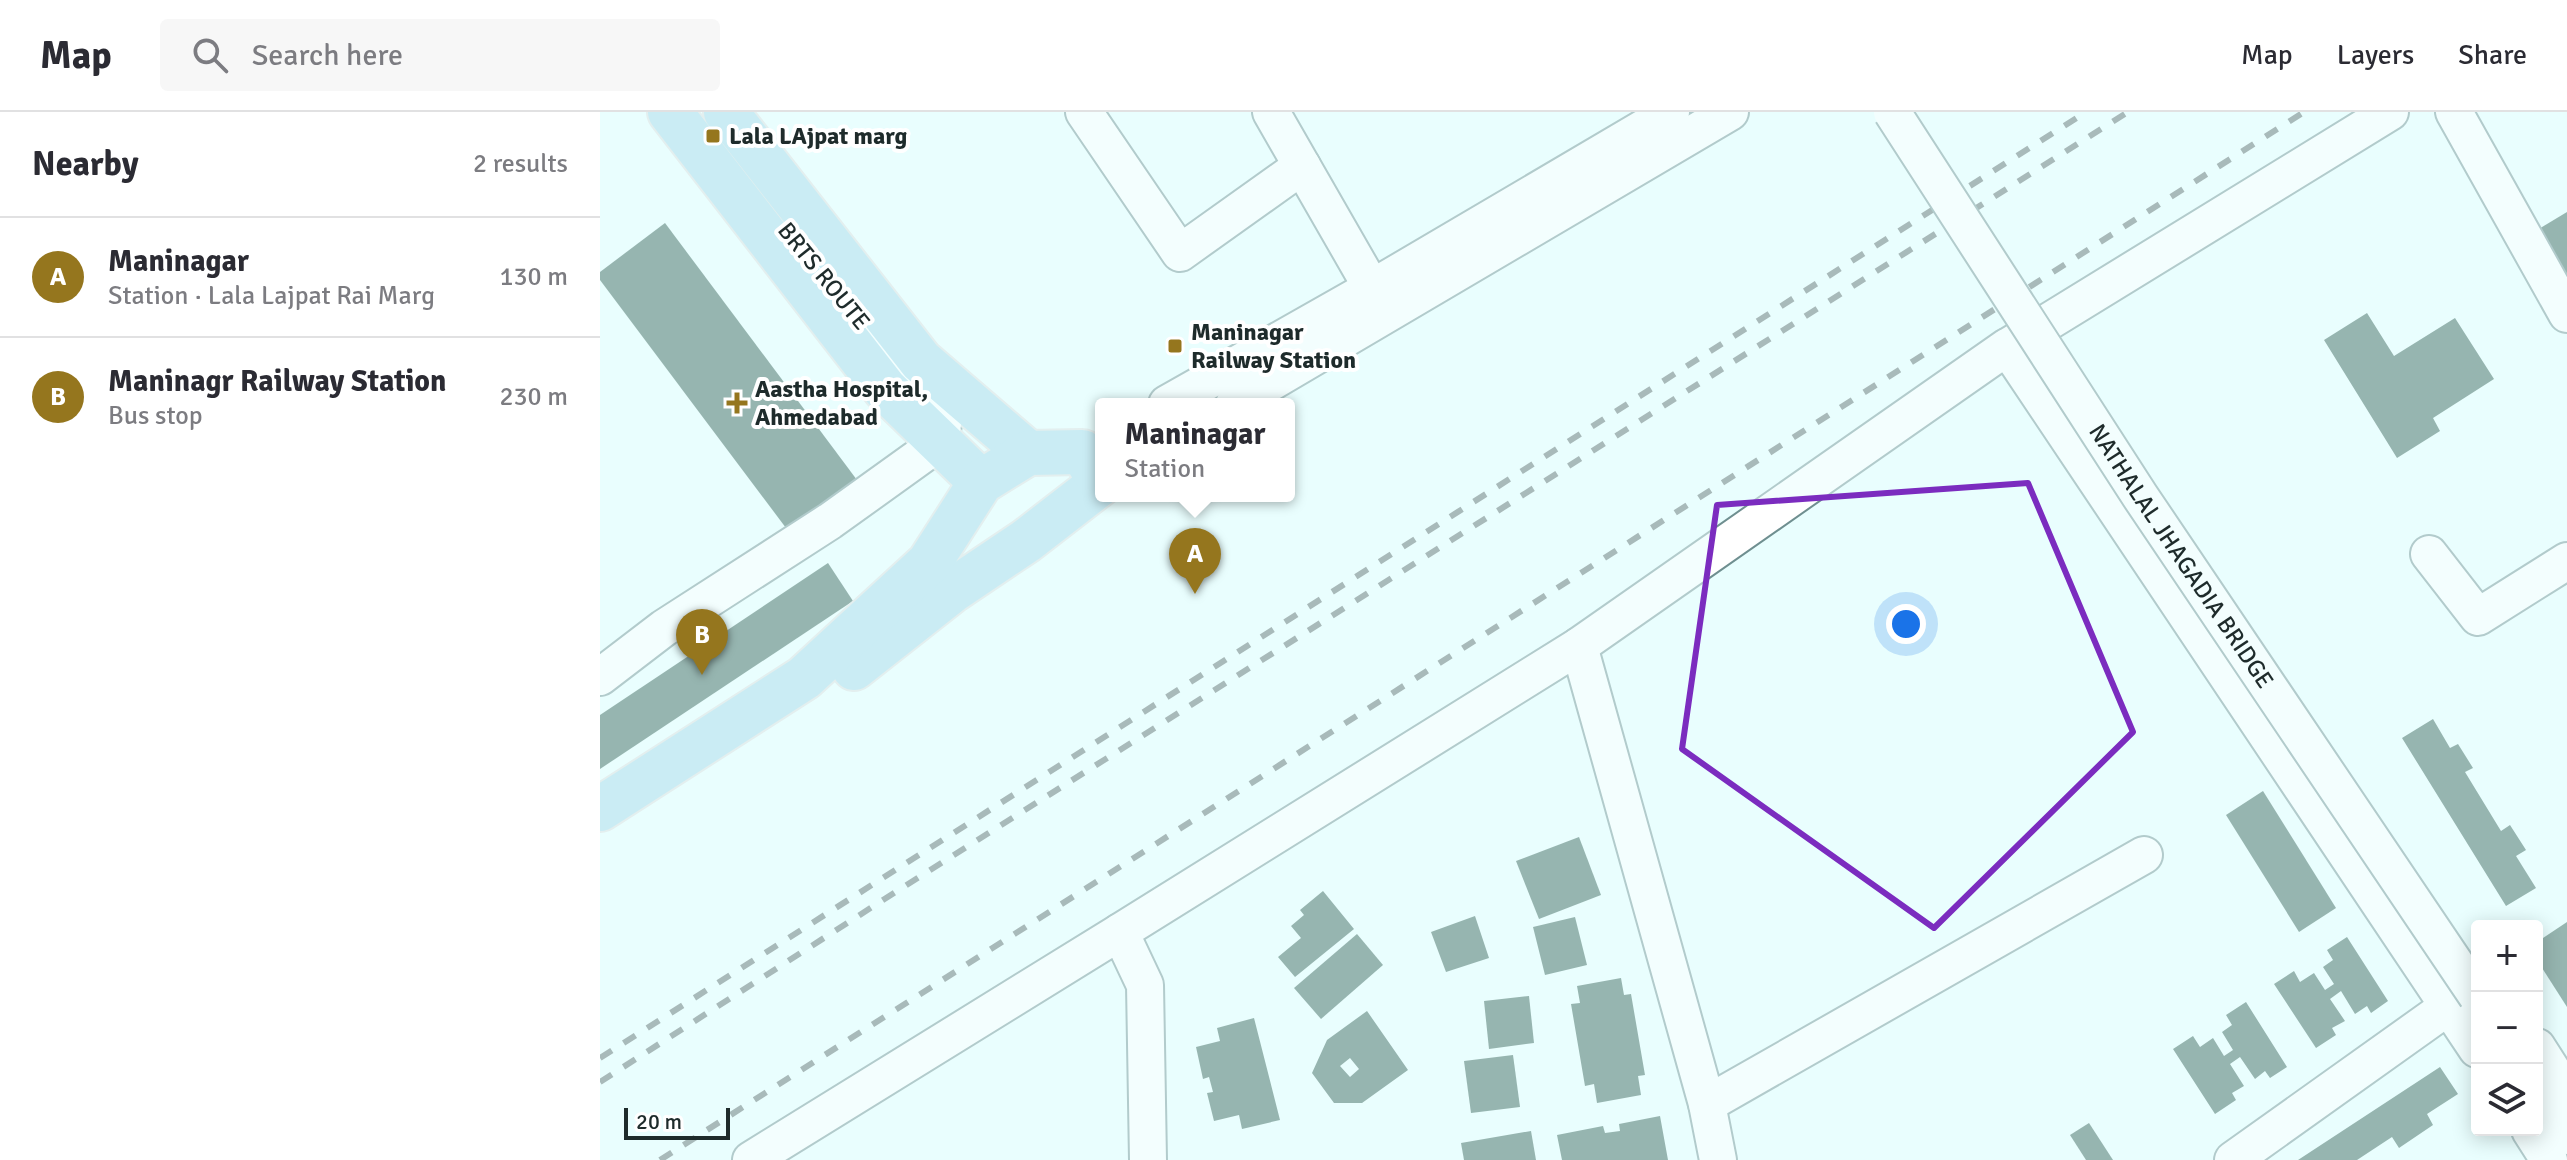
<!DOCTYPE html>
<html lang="en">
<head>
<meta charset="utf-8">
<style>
	:root { --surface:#fff; --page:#f7f7f7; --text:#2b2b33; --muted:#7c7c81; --line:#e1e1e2; --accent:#95761e }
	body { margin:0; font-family:Signika,sans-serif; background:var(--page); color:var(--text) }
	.controls { position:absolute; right:24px; bottom:24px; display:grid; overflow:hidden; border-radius:8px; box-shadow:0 4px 20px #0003 }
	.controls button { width:72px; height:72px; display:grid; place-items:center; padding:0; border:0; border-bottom:2px solid var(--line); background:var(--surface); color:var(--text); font:40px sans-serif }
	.scale { position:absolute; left:24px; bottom:20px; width:106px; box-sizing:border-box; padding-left:8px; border:4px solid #1e2b2b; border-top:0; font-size:22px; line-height:28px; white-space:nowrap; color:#1e2b2b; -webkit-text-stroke:6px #fff; paint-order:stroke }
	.you { position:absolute; left:1306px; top:512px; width:28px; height:28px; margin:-20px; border:6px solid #fff; border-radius:50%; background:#1a73e8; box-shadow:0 0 0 12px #1a73e833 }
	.badge { display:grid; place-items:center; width:52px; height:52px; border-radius:50%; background:var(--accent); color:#fff; font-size:26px; font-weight:700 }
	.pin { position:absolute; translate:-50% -66px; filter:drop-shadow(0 2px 4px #0008) }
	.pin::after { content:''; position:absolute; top:42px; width:28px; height:24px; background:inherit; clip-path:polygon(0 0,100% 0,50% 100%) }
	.popup { position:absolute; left:495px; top:286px; width:200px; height:104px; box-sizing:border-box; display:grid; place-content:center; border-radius:8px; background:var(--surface); filter:drop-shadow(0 2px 6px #0005); font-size:26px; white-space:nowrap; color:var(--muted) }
	.popup b { font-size:30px; color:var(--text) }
	.popup::after { content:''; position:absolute; left:50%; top:100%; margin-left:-16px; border:16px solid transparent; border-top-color:var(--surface) }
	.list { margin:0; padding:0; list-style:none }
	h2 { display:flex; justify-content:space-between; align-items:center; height:104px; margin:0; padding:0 32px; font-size:34px }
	h2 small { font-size:26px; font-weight:400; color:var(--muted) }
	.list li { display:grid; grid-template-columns:52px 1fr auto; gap:24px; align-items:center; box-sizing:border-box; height:120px; padding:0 32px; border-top:2px solid var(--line) }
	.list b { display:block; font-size:30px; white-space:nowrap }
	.list p { margin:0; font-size:26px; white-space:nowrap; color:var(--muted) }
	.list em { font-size:26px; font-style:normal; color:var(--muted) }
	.icon { flex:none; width:44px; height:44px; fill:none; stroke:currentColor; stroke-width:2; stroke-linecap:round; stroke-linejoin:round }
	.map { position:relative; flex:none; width:1967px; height:1048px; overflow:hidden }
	header { display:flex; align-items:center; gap:48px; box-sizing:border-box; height:112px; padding:0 40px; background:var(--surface); border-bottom:2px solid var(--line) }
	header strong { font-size:38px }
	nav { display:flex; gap:44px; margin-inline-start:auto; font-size:28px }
	.search { width:560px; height:72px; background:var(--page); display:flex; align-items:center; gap:20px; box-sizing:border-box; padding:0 28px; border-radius:8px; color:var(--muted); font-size:30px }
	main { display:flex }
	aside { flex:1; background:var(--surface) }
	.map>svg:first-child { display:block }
	.building { fill:#325e53; fill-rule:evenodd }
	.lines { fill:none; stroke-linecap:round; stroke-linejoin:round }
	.minor-casing { stroke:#6f8f90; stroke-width:40 }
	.major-casing { stroke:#dbdddd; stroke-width:48 }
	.minor { stroke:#fff; stroke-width:36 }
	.major { stroke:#a4d8e9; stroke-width:44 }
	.rail { stroke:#596868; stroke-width:6; stroke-dasharray:14 14; stroke-linecap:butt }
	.minor-bridge-casing { stroke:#6f8f90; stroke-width:40; stroke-linecap:butt }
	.minor-bridge { stroke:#fff; stroke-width:36 }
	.marked { fill:none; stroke:#7b2cbf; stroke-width:6; stroke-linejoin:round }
	.poi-dot { fill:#95761e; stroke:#fff; stroke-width:3 }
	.labels { text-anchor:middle; stroke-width:8; stroke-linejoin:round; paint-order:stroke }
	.poi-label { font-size:24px; font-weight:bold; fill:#1e2b2b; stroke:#fff; text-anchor:start }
	.street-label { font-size:24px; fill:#1e2b2b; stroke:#fff }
</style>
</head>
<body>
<header>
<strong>Map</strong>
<div class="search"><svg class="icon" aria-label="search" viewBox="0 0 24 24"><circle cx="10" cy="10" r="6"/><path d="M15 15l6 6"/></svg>Search here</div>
<nav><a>Map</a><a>Layers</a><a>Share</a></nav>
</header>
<main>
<aside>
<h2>Nearby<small>2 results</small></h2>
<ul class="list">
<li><span class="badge">A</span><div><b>Maninagar</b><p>Station · Lala Lajpat Rai Marg</p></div><em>130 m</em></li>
<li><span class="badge">B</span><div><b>Maninagr Railway Station</b><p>Bus stop</p></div><em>230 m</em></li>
</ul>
</aside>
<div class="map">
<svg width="1967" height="1048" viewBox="0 0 1967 1048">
	<rect width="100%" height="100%" fill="#e9fefe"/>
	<g class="building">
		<polygon points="1967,100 1967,185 1929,123"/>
		<polygon points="65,111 257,368 189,420 0,168 0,160"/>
		<polygon points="1767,201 1794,244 1855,206 1894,267 1833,306 1840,319 1797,346 1724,228"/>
		<polygon points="228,451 253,489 0,657 0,603"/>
		<polygon points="1833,607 1850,636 1858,632 1873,656 1865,660 1901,719 1910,713 1926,738 1916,744 1936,776 1906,794 1802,626"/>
		<polygon points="1663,679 1736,796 1699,820 1626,703"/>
		<polygon points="979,725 1001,783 939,807 916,749"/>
		<polygon points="723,779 754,817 695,865 678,845 701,826 691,814 704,803 700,798"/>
		<polygon points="875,804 889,846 846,860 831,820"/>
		<polygon points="975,805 987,853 945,863 933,815"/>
		<polygon points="1967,810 1967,895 1937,848 1937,830"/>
		<polygon points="757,822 783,853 721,907 694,876"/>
		<polygon points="1747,825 1788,889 1771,901 1767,894 1755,902 1741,879 1730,887 1745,909 1732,916 1736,923 1716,936 1674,872 1694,859 1700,870 1714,861 1725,878 1734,872 1723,855 1733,848 1727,838"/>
		<polygon points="1021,866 1024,883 1031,882 1045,963 1038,964 1041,983 997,991 994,972 985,974 971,892 980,891 977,874"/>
		<polygon points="929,884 934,931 889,937 884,889"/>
		<polygon points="1646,890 1687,955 1670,966 1665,959 1655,967 1640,945 1630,952 1644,974 1632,981 1636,988 1615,1002 1573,937 1593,924 1600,935 1613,926 1624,944 1633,938 1622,920 1632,913 1626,903"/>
		<path d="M767 899 808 958 762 991H734L712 961 727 928ZM750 946 759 957 750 965 740 954Z"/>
		<polygon points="654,906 680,1008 642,1017 639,1003 614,1009 607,981 613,980 609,965 603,967 596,935 620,929 617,916"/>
		<polygon points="913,943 920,995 871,1001 864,949"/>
		<polygon points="1840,955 1858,982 1827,1002 1833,1013 1799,1036 1792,1025 1757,1048 1698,1048"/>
		<polygon points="1060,1004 1068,1048 962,1048 957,1023 1003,1014 1005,1021 1020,1019 1019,1012"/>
		<polygon points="1489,1011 1513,1048 1486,1048 1470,1023"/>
		<polygon points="931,1019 936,1048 864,1048 861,1031"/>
	</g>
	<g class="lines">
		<defs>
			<g id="minor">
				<polyline points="484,0 580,141 702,54"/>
				<polyline points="671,0 772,176"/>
				<polyline points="1854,0 1967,202"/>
				<polyline points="1409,234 1790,0"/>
				<polyline points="567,292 772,176 1071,0"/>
				<polyline points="634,292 1130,0"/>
				<polyline points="1829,442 1878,505 1967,449"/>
				<polyline points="979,534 1407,235 1877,937"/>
				<polyline points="0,565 64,516 230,409 340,330 343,312 224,164"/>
				<polyline points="520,820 979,534 1107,992 1118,1048"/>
				<polyline points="1937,935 1967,982"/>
				<polyline points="1937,977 1967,1024"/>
				<polyline points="1107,992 1544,743"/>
				<polyline points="1930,1018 1949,1048"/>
				<polyline points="151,1048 520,820 545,873 548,1048"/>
				<polyline points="1633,1048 1849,894"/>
			</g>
			<g id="major">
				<polyline points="70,0 285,277 381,370"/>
				<polyline points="126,0 321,249 428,341"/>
				<polyline points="254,556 353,478 426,429 501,371"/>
				<polyline points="0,697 204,566 329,451 381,370 428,341 482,340 501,370"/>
			</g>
		</defs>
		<use href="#minor" class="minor-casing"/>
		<use href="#major" class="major-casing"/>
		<use href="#minor" class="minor"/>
		<use href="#major" class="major"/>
		<g class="rail">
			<polyline points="0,946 1486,0"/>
			<polyline points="0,970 297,779 1528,0"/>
			<polyline points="60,1048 1704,0"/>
		</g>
		<defs>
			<g id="minor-bridge">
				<path id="s1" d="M1292 0 1540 384 1877 884"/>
			</g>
		</defs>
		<use href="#minor-bridge" class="minor-bridge-casing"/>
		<use href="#minor-bridge" class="minor-bridge"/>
	</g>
	<path d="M0 0H1967V1048H0ZM1428 371 1533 620 1334 816 1082 637 1117 393Z" fill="#e9fefe" fill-opacity=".55" fill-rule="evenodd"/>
	<path class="marked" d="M1428 371 1533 620 1334 816 1082 637 1117 393Z"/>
	<g class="poi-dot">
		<rect x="105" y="16" width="16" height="16" rx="4"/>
		<rect x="567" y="226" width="16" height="16" rx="4"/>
		<path d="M133 279h8v8h8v8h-8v8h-8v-8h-8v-8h8z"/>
	</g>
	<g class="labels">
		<g class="poi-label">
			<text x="129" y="32">Lala LAjpat marg</text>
			<text x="591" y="228">Maninagar<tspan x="591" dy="28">Railway Station</tspan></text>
			<text x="155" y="285">Aastha Hospital,<tspan x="155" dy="28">Ahmedabad</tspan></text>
		</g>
		<g class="street-label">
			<text transform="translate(224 164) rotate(51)" y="8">BRTS ROUTE</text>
			<text dy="8" stroke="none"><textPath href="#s1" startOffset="530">NATHALAL JHAGADIA BRIDGE</textPath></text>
		</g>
	</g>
</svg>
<div class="controls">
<button>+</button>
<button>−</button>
<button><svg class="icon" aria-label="layers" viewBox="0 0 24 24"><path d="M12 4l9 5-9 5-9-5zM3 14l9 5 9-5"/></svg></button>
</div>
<div class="scale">20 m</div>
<div class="you"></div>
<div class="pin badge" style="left:595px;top:482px">A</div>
<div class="popup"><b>Maninagar</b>Station</div>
<div class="pin badge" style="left:102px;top:563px">B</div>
</div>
</main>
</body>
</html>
